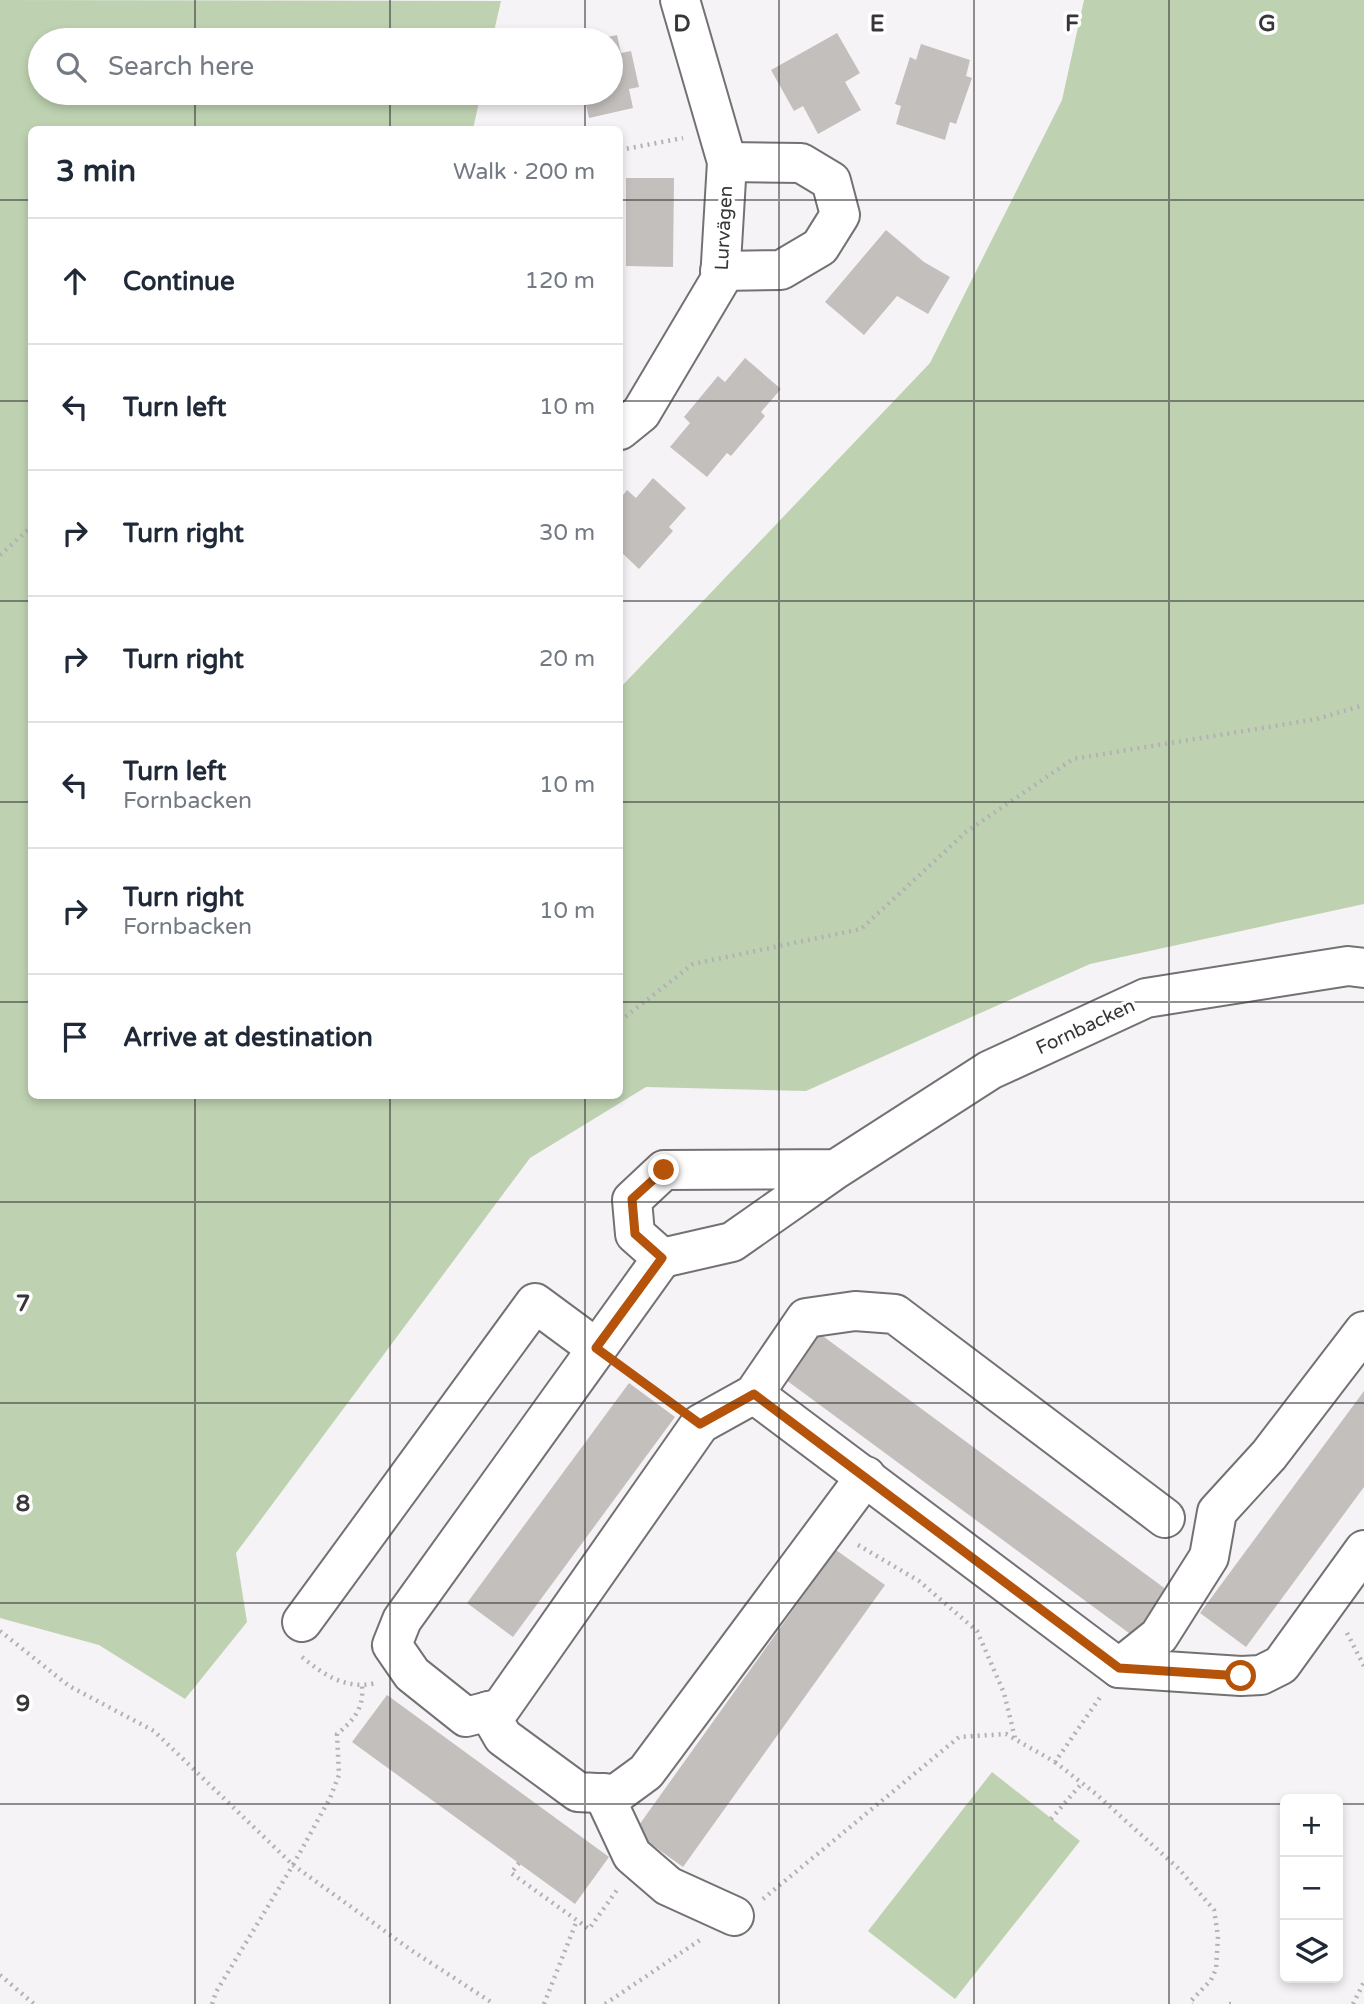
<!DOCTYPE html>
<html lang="en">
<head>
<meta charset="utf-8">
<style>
	:root { --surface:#fff; --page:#f2f2f3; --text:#1f2937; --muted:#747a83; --line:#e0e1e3 }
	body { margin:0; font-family:"Varela Round",sans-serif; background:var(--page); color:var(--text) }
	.controls { position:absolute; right:21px; bottom:21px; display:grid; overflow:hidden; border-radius:10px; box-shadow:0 4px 10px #0003 }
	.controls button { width:63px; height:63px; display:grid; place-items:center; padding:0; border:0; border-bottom:2px solid var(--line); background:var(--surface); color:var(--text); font:35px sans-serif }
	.stop { position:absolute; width:21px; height:21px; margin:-16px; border:5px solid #b45309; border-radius:50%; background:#fff }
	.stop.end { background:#b45309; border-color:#fff; box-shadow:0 2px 7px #0008 }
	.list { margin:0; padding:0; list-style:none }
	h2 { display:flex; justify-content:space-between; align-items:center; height:91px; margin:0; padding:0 28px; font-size:30px }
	h2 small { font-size:23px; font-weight:400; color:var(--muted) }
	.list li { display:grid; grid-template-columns:46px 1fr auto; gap:21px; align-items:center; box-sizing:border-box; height:126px; padding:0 28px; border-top:2px solid var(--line) }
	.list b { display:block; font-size:26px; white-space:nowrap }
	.list p { margin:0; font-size:23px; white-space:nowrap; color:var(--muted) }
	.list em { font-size:23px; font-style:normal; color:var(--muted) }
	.icon { flex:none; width:38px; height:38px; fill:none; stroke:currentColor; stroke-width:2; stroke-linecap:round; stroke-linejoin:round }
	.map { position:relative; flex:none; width:1364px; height:2004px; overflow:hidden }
	.search { position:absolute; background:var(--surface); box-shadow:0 4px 10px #0003; left:28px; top:28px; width:595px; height:77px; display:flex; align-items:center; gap:18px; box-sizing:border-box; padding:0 24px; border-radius:38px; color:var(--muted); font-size:26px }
	.panel { position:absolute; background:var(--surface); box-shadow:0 4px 10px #0003; left:28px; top:126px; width:595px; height:973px; border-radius:10px }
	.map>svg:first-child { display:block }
	.green { fill:#bed2b1 }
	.building { fill:#c3bfbc }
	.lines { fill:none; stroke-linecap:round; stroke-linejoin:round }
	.minor-casing { stroke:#747174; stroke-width:42 }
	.path { stroke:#b3b1b3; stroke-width:4.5; stroke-dasharray:2 5; stroke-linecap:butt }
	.minor { stroke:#fff; stroke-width:38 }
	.route { stroke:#b45309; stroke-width:9 }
	.grid { fill:none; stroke:#383638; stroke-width:2; stroke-opacity:0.55 }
	.labels { text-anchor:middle; stroke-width:7; stroke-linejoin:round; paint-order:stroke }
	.street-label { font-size:19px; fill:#383638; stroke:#fff }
	.grid-label { font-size:23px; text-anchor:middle; font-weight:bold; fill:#383638; stroke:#fff; stroke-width:7; stroke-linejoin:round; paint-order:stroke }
</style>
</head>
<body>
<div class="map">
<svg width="1364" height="2004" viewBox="0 0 1364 2004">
	<rect width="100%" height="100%" fill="#f6f3f6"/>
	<g class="green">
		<polygon points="0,0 501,1 492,40 40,40 40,93 481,93 473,129 32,130 32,1096 620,1096 620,688 930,363 1062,100 1084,0 1364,0 1364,904 1090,964 806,1091 646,1087 530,1158 236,1553 247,1622 185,1699 99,1645 0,1618"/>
		<polygon points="992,1772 1080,1841 955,1999 868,1931"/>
	</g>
	<g class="building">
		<polygon points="837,33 860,73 845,82 861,110 818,134 803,106 794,111 771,70"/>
		<polygon points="617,35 621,53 631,51 639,87 629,89 633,108 589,118 585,100 580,101 578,93 611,93 611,40 598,39"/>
		<polygon points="921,44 970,60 966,76 972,78 956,124 950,122 945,140 896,124 901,106 895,104 910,57 916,60"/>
		<polygon points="626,178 674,178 673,267 626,266"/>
		<polygon points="886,230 924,262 950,277 928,314 897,296 864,335 825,302"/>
		<polygon points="745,358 781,389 761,412 765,416 731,456 727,453 707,477 670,447 690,423 684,417 718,376 725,382"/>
		<polygon points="653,478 686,508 669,527 673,531 639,569 620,551 620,499 627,490 636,498"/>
		<polygon points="816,1331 1167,1590 1133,1636 782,1377"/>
		<polygon points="629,1383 675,1417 513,1637 467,1603"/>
		<polygon points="1364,1391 1364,1487 1246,1647 1200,1613"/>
		<polygon points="836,1550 885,1585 683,1867 634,1832"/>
		<polygon points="387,1695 609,1857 575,1904 352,1742"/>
	</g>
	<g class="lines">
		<defs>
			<g id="minor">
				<polyline points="720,271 781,270 820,247 840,215 831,181 801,163 727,162"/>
				<polyline points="620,430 641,413 720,280 727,162 680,0"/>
				<polyline points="836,1169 664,1170 632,1200 635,1234 662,1258 732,1242 836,1169 990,1070 1146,998 1348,966 1364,968"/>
				<polyline points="662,1258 402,1620 392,1645 412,1674 466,1717 501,1708 700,1424 754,1394 806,1318 855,1311 895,1314 1165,1518"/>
				<polyline points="754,1394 1119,1668 1241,1676 1261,1675 1281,1665 1364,1550"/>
				<polyline points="302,1622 535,1303 596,1348"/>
				<polyline points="1119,1668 1159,1636 1209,1557 1217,1512 1269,1455 1364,1331"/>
				<polyline points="488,1711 503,1737 578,1792 616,1794 646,1772 866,1476"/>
				<polyline points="603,1793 632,1855 668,1886 734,1916"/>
			</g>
		</defs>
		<use href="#minor" class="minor-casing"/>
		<g class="path">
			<polyline points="620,150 683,138"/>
			<polyline points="0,555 32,526"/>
			<polyline points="620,1021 693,964 861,929 966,832 1073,759 1317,719 1364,705"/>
			<polyline points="625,1369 671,1403"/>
			<polyline points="858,1545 919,1581 977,1631 1004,1693 1015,1738"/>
			<path d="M0 1631 69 1686 154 1731 293 1865 330 1798 339 1775 337 1734C354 1720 364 1708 362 1686"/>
			<polyline points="1347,1633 1364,1666"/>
			<path d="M302 1657C324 1675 346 1690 376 1683"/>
			<polyline points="1055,1762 1096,1794 1179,1869 1214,1910 1218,1936 1216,1969 1211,1980 1190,2002 1192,2004"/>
			<polyline points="1051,1819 1082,1783"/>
			<polyline points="519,1863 511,1873 589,1929 617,1890"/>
			<polyline points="763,1899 959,1737 1006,1734 1055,1762 1101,1696"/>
			<polyline points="0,1975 34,2004"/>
			<polyline points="212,2004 216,1992 293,1865 411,1950 494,2004"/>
			<polyline points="544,2004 577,1920"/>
			<polyline points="605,2004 700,1940"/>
			<polyline points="1229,2004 1235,2004"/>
			<polyline points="1353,2004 1364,1982"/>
		</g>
		<use href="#minor" class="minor"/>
	</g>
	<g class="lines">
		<polyline class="route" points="664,1170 632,1199 635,1234 662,1258 596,1348 700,1424 754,1394 1119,1668 1241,1676"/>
	</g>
	<path class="grid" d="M195 0V40M390 0V40M585 0V40M779 0V2004M974 0V2004M1169 0V2004M195 93V130M390 93V130M585 93V130M0 200H32M620 200H1364M0 401H32M620 401H1364M0 601H32M620 601H1364M0 802H32M620 802H1364M0 1002H32M620 1002H1364M195 1096V2004M390 1096V2004M585 1096V2004M0 1202H1364M0 1403H1364M0 1603H1364M0 1804H1285M1338 1804H1364"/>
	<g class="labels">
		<g class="street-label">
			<text transform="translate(723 228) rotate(-87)" y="7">Lurvägen</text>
			<text transform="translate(1085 1026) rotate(-25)" y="7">Fornbacken</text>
		</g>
	</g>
	<g class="grid-label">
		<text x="682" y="31">D</text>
		<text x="877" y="31">E</text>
		<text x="1072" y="31">F</text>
		<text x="1267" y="31">G</text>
		<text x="23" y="1311">7</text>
		<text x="23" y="1511">8</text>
		<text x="23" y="1711">9</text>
	</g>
</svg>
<div class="controls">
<button>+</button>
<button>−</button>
<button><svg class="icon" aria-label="layers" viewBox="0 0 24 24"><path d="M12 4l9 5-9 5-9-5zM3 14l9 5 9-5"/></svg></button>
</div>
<div class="stop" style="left:1241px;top:1676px"></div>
<div class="stop end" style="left:664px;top:1170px"></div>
<div class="search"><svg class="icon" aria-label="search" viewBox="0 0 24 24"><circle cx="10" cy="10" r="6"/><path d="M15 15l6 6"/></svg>Search here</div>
<section class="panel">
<h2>3 min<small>Walk · 200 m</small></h2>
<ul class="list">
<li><svg class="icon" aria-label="ahead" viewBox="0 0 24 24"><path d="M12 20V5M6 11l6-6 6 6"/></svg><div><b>Continue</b></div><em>120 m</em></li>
<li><svg class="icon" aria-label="left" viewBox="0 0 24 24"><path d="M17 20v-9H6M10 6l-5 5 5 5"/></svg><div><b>Turn left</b></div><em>10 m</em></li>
<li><svg class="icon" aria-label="right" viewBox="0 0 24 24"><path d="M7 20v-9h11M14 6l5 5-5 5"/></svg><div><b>Turn right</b></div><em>30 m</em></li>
<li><svg class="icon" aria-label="right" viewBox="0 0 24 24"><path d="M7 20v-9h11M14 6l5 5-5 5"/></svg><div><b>Turn right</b></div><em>20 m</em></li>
<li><svg class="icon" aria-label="left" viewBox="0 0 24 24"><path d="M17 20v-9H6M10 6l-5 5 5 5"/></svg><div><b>Turn left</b><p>Fornbacken</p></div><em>10 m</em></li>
<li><svg class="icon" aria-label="right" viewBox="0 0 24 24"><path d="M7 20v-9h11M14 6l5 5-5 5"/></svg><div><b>Turn right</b><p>Fornbacken</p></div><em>10 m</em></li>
<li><svg class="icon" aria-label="arrive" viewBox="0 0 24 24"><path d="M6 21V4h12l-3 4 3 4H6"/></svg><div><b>Arrive at destination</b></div></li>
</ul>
</section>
</div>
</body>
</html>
